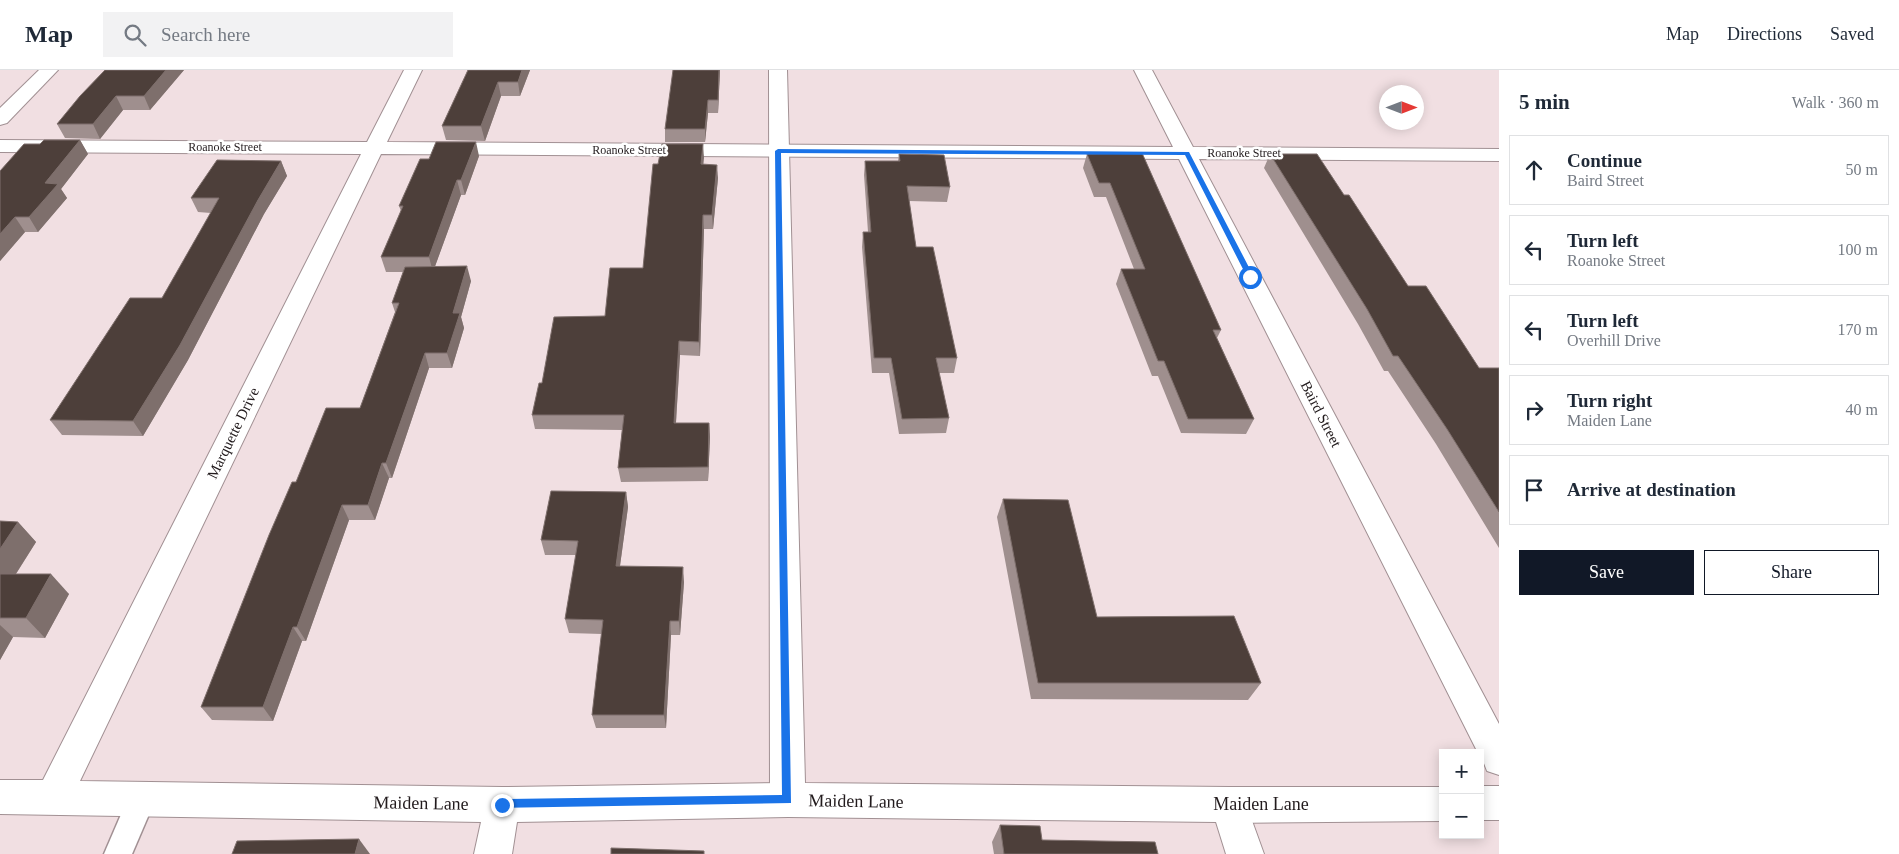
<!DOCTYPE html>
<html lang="en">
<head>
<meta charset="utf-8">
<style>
	:root { --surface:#fff; --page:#f2f2f3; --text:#1f2937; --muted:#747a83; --line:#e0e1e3; --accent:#111827 }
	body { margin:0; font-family:Georgia,serif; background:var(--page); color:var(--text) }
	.controls { position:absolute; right:15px; bottom:15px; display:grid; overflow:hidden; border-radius:0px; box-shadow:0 2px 12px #0003 }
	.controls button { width:45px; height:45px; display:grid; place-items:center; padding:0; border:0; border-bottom:1px solid var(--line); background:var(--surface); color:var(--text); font:25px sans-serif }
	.compass { position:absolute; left:1379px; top:15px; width:45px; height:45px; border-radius:50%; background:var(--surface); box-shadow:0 2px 12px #0003; rotate:90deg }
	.stop { position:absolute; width:15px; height:15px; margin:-11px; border:4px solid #1a73e8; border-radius:50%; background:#fff }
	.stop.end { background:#1a73e8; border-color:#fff; box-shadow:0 1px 5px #0008 }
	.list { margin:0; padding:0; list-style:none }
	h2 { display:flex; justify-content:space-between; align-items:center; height:65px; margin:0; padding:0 20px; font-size:21px }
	h2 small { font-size:16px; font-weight:400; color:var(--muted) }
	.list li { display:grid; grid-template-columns:32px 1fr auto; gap:15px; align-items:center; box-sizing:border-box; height:70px; margin:0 10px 10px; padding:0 10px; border:1px solid var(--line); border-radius:0px }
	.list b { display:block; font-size:19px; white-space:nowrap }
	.list p { margin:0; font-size:16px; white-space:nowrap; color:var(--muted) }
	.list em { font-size:16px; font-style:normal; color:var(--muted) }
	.actions { display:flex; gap:10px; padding:15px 20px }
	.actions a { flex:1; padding:11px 0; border:1px solid var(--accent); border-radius:0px; text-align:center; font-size:18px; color:var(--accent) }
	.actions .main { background:var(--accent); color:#fff }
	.icon { flex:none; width:28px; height:28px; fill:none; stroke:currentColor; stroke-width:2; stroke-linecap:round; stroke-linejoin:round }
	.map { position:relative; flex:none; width:1499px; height:784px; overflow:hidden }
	header { display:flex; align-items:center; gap:30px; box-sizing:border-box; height:70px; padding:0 25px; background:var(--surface); border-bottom:1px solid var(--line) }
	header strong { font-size:24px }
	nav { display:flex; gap:28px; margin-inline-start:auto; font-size:18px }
	.search { width:350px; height:45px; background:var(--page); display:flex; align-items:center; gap:12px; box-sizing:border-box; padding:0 18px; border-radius:0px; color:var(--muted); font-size:19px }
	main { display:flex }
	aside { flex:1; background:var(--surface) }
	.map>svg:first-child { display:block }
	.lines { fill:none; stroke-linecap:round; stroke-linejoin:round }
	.lane-casing { stroke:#a19093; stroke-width:3 }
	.street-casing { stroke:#a19093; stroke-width:2 }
	.secondary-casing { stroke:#a19093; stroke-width:2 }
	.lane { fill:#fff; fill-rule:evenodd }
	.street { fill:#fff; fill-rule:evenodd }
	.secondary { fill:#fff; fill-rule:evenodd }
	.wall { fill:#9f8f8e }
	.shaded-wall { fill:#7e6f6c }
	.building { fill:#4d3f3a; stroke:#7e6f6c }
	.route { fill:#1a73e8 }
	.labels { text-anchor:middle; stroke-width:5; stroke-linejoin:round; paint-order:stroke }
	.far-street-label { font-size:12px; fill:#221b1d; stroke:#fff }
	.street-label { font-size:15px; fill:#221b1d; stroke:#fff }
	.near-street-label { font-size:18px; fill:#221b1d; stroke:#fff }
</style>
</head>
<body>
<header>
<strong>Map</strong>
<div class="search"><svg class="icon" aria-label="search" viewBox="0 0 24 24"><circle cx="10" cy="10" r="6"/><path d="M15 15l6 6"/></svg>Search here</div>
<nav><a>Map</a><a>Directions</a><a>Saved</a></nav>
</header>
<main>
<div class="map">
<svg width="1499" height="784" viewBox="0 0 1499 784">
	<rect width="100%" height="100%" fill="#f1dfe2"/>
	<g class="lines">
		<defs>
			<polygon id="lane" points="142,715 152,719 156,728 132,784 104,784 132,719"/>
			<g id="street">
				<polygon points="39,0 58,0 7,53 0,55 0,38"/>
				<polygon points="404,0 422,0 387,72 1173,77 1134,0 1152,0 1193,77 1499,79 1499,91 1199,89 1499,654 1499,705 1487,701 1480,683 1478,683 1179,89 381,84 80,711 502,717 788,713 801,718 806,730 801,742 788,747 517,752 512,784 474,784 481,752 0,744 0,710 43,710 361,84 0,82 0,70 367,72"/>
				<rect x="1480" y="716" width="19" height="34"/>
				<polygon points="1229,717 1443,717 1443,751 1229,753 1216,747 1211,735 1216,723"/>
			</g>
			<polygon id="secondary" points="769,0 787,0 805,713 1229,717 1242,723 1264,784 1226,784 1216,752 788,747 775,742 770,730"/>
		</defs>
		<use href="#lane" class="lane-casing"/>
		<use href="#street" class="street-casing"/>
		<use href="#secondary" class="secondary-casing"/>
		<use href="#lane" class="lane"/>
		<use href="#street" class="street"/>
		<use href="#secondary" class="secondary"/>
	</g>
	<g class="wall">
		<polygon points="105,0 184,0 150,40 123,40 100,69 65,68 57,54"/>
		<polygon points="468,0 530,0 520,26 501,26 485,71 446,70 442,56"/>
		<polygon points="720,0 718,43 708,43 705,72 665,72 665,59"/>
		<polygon points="80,70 88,84 61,119 67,128 38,162 25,162 0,191 0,101 40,74"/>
		<polygon points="703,74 703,94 718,108 713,159 704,159 700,286 680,285 676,353 709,353 710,367 708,411 621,412 618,398 622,360 535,359 532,345 542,313 605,246 643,198 658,94"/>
		<polygon points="1142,83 1221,260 1217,268 1254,349 1246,364 1181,363 1158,306 1152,306 1116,214 1121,199 1134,199 1106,127 1094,127 1083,98 1087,84"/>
		<polygon points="899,84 950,117 947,132 909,131 916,177 957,288 954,303 939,303 949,348 946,363 899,364 889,303 872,303 862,177 863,162 868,162 864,105 865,91 898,91"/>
		<polygon points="1270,84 1344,125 1408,216 1479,298 1499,298 1499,478 1436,374 1388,301 1384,301 1358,254 1264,98"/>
		<polygon points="479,86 465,125 461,125 435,196 471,211 461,247 464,258 452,298 429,298 392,408 389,408 375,450 349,450 306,571 302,571 273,651 212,650 201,637 296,412 360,338 395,242 392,233 403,202 386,202 381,187 401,141 399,136 429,89"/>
		<polygon points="281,91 287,106 264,144 188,290 143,366 62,365 50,350 162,228 211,143 198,142 191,128"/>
		<polygon points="626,422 628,437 620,496 684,512 680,565 671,565 666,658 596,658 592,645 602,564 569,563 565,549 576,485 545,485 541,470"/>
		<polygon points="1003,429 1097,547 1261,613 1248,630 1031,629 997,447"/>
		<polygon points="0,451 18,452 36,472 16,504 69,524 45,568 13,567 0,590"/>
		<polygon points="1000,755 1042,770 1158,784 994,784 992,772"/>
	</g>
	<g class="shaded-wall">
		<polygon points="166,0 184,0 150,40 144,26"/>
		<polygon points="522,0 530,0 520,26 518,12"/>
		<polygon points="719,0 720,0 718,43 718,30"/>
		<polygon points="498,12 501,26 485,71 481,56"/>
		<polygon points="116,26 123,40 100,69 93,54"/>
		<polygon points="708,30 708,43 705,72 705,59"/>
		<polygon points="80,70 88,84 61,119 67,128 38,162 29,147 45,113"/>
		<polygon points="476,72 479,86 465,125 461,110"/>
		<polygon points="703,74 704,88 702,108 701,94"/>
		<polygon points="281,91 287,106 264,144 188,290 143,366 133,351 258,130"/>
		<polygon points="717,95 718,108 713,159 712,145"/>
		<polygon points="457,110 461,125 433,202 429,187"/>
		<polygon points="703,145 704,159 700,286 699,272"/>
		<polygon points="15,147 25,162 0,191 0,164"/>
		<polygon points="467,196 471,211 461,247 464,258 452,298 447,283 453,243"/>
		<polygon points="679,271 680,285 675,367 674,353"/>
		<polygon points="425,283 429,298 392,408 386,393"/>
		<polygon points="709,353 710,367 708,411 708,397"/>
		<polygon points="382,393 389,408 375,450 368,435"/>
		<polygon points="626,422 628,437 618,510 616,496"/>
		<polygon points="342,435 349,450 306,571 297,557"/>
		<polygon points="18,452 36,472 3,524 0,521 0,479"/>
		<polygon points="683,497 684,512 680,565 679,551"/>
		<polygon points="51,504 69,524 45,568 26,548"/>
		<polygon points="670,551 671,565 666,658 664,645"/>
		<polygon points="0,555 13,567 0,590"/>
		<polygon points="293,557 302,571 273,651 263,637"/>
		<polygon points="359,769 370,784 355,784"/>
	</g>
	<g class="building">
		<polygon points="105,0 166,0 144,26 116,26 93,54 57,54 80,26"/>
		<polygon points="468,0 522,0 518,12 498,12 481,56 442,56"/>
		<polygon points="673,0 719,0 718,30 708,30 705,59 665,59"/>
		<polygon points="44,70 80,70 45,113 58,114 29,147 15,147 0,164 0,101 24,74 40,74"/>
		<polygon points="436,72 476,72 461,110 457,110 429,187 381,187 403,136 399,136 420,89 429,89"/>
		<polygon points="662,74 703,74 701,94 717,95 712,145 703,145 699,272 679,271 674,353 709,353 708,397 618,398 624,345 532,345 539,313 542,313 554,247 605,246 610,198 643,198 653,94 658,94"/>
		<polygon points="1142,83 1221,260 1213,260 1254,349 1188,349 1164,291 1158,291 1121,199 1145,199 1110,113 1099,113 1087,84"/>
		<polygon points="899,84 944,85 950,117 907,116 916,177 933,177 957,288 936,288 949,348 902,349 891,288 874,288 863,162 871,162 865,91 900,91"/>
		<polygon points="1270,84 1317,84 1344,125 1349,125 1408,216 1426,216 1479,298 1499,298 1499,442 1447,359 1398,286 1393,286 1367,239"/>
		<polygon points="217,90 281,91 258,130 180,275 133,351 50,350 130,228 162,228 219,128 191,128"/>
		<polygon points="467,196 453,243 460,243 447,283 425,283 386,393 382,393 368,435 342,435 297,557 293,557 263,637 201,637 269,465 292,412 296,412 326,338 360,338 399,233 392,233 405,197"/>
		<polygon points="551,421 626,422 616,496 683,497 679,551 670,551 664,645 592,645 603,550 565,549 578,471 541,470"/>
		<polygon points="1003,429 1068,430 1097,547 1234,546 1261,613 1038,613"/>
		<polygon points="0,451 18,452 0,479"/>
		<polygon points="0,504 51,504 26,548 0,548"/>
		<polygon points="1000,755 1040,756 1042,770 1155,772 1158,784 1004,784"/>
		<polygon points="359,769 355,784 232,784 237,771"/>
		<polygon points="611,778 704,781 704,784 611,784"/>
	</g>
	<polygon class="route" points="778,79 1189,82 1254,207 1250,209 1247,207 1185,85 781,83 791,733 498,738 496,735 502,729 782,725 775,81"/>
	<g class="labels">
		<g class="far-street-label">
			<text x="225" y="81">Roanoke Street</text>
			<text x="629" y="84">Roanoke Street</text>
			<text x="1244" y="87">Roanoke Street</text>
		</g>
		<g class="street-label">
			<text transform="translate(1321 344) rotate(63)" y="5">Baird Street</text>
			<text transform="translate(233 363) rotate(-64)" y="5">Marquette Drive</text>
		</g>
		<g class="near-street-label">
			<text transform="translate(856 731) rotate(1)" y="6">Maiden Lane</text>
			<text transform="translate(421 733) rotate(1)" y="6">Maiden Lane</text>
			<text x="1261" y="740">Maiden Lane</text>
		</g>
	</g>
</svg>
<div class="controls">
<button>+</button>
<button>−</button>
</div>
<svg class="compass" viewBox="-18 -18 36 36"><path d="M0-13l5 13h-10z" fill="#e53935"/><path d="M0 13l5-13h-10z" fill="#747a83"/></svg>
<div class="stop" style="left:1250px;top:207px"></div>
<div class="stop end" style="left:502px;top:735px"></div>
</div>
<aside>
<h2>5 min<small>Walk · 360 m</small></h2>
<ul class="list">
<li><svg class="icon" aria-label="ahead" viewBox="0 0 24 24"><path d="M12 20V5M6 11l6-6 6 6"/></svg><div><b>Continue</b><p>Baird Street</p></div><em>50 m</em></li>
<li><svg class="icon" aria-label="left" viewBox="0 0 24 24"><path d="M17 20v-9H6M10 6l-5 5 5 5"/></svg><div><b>Turn left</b><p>Roanoke Street</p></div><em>100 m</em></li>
<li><svg class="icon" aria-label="left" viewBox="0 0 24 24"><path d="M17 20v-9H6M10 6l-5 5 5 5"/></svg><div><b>Turn left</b><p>Overhill Drive</p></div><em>170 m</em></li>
<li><svg class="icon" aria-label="right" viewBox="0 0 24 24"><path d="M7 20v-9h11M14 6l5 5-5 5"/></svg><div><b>Turn right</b><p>Maiden Lane</p></div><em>40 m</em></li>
<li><svg class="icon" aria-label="arrive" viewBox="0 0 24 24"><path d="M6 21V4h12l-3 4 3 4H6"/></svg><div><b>Arrive at destination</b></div></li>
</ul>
<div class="actions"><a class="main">Save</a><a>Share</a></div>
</aside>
</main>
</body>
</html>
